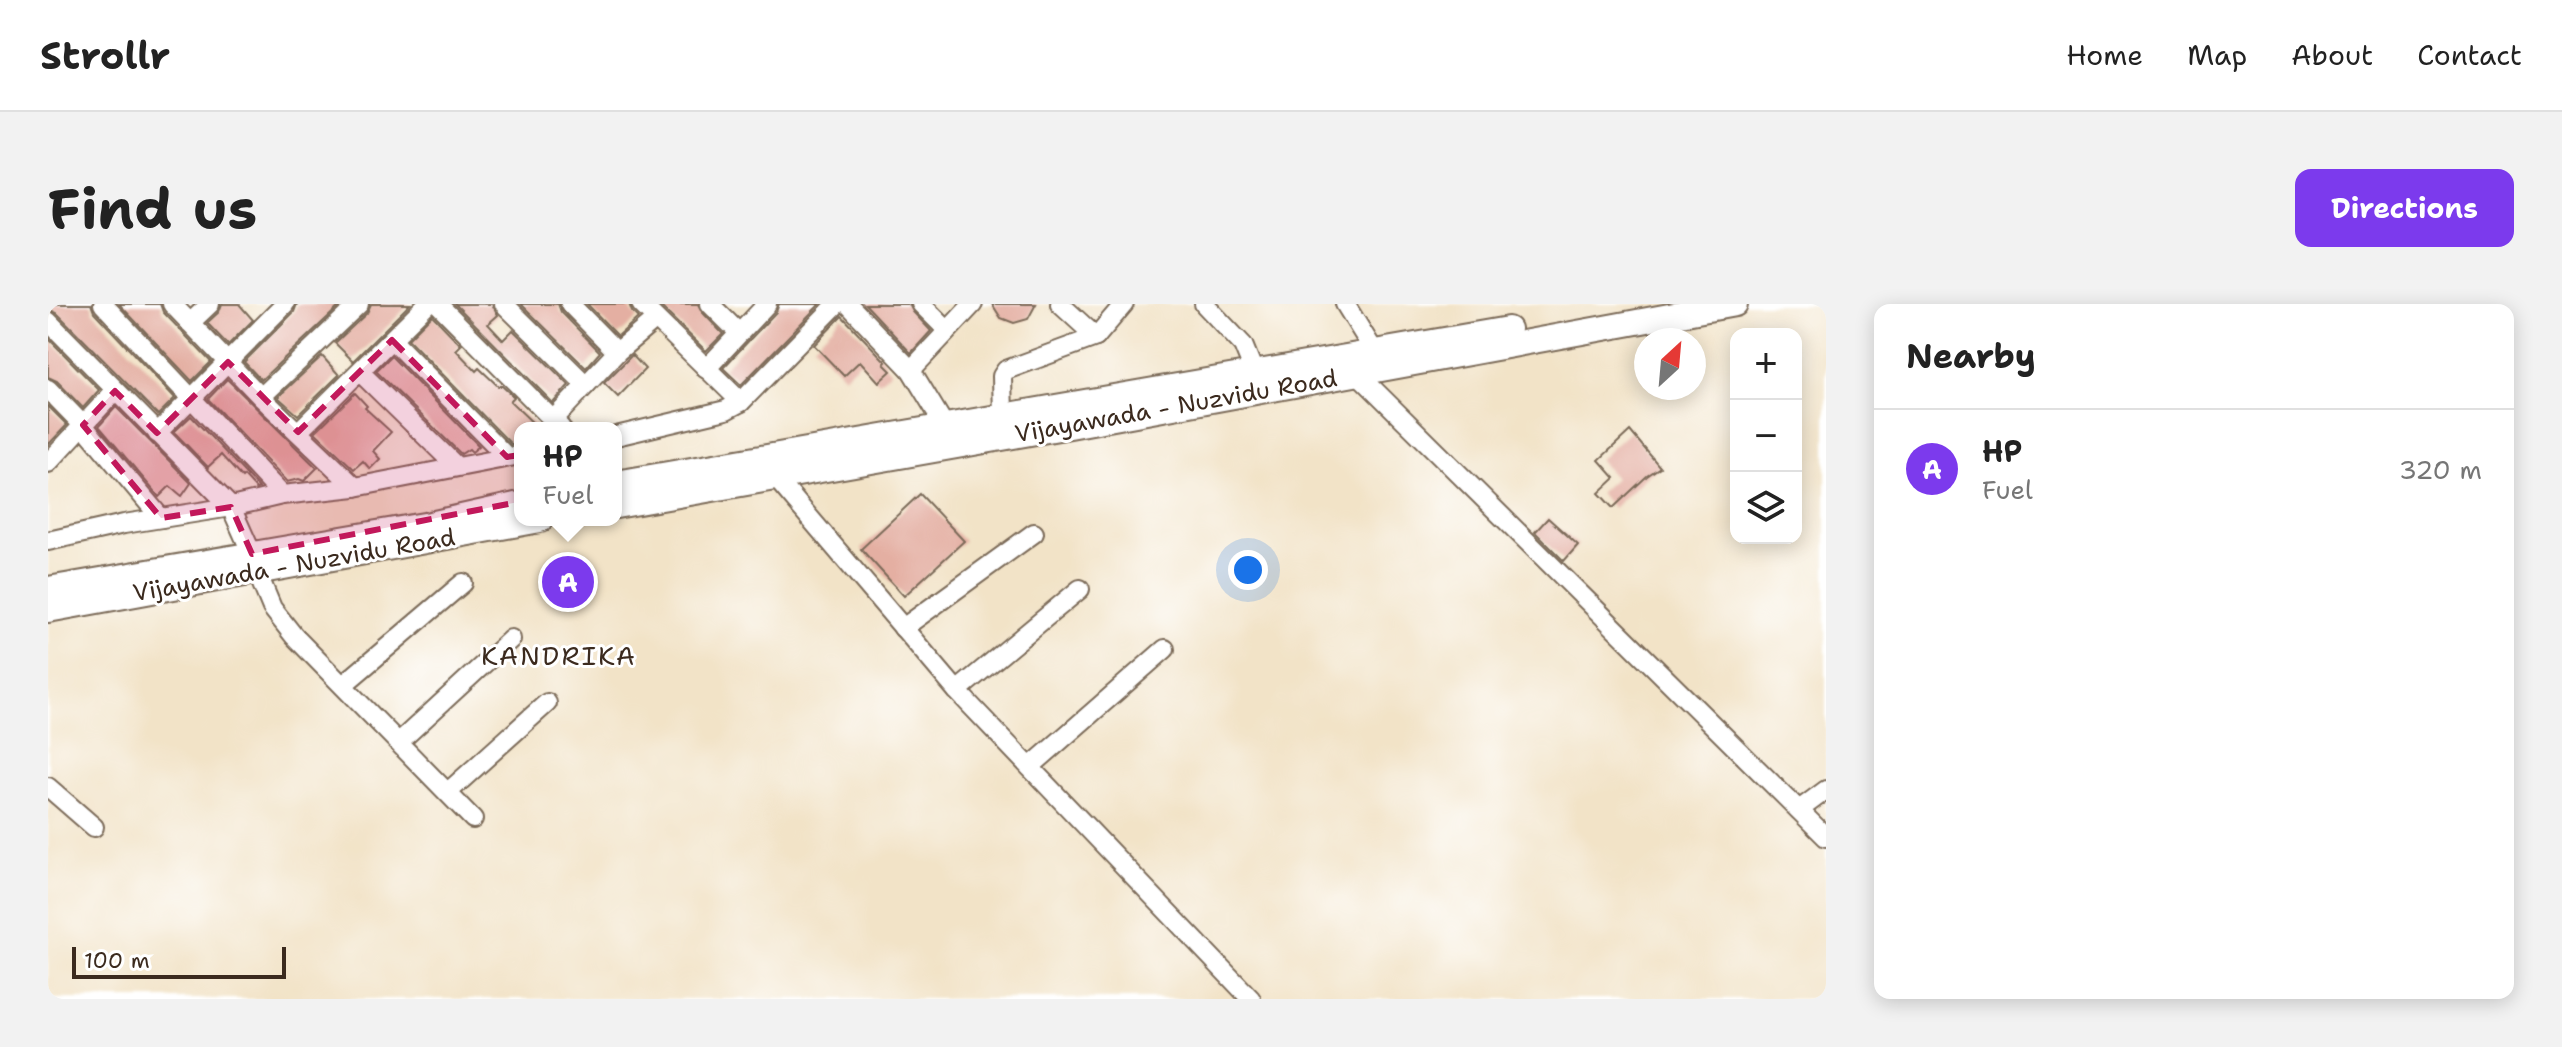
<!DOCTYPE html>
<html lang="en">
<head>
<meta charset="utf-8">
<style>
	:root { --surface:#fff; --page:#f2f2f2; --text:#222; --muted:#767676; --line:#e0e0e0; --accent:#7c3aed }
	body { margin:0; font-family:"Shantell Sans",sans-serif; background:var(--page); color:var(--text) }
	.controls { position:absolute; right:24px; top:24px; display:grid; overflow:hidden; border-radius:16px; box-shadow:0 4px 20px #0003 }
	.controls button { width:72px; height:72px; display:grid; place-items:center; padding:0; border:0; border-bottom:2px solid var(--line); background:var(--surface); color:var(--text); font:40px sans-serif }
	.compass { position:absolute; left:1586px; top:24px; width:72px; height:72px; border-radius:50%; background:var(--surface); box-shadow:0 4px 20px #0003; rotate:26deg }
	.scale { position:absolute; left:24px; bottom:20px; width:214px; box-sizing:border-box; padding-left:8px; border:4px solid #3b2a1e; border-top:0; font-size:22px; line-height:28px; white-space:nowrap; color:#3b2a1e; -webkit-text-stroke:6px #fff; paint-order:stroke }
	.you { position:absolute; left:1200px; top:266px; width:28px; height:28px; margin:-20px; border:6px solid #fff; border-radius:50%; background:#1a73e8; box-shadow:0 0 0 12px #1a73e833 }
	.badge { display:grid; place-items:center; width:52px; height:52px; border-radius:50%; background:var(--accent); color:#fff; font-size:26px; font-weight:700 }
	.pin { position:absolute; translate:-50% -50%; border:4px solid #fff; box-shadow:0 2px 8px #0006 }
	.popup { position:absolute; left:466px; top:118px; width:108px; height:104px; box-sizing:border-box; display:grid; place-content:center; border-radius:16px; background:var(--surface); filter:drop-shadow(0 2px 6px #0005); font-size:26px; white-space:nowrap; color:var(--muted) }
	.popup b { font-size:30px; color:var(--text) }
	.popup::after { content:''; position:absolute; left:50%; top:100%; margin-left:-16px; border:16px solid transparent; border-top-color:var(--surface) }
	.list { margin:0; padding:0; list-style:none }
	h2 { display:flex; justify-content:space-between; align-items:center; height:104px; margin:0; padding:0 32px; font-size:34px }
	h2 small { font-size:26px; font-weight:400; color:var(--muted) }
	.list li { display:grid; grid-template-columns:52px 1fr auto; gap:24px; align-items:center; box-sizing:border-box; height:120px; padding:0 32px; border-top:2px solid var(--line) }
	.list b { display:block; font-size:30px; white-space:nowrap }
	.list p { margin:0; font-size:26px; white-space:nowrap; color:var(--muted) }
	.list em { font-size:26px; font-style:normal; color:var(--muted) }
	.icon { flex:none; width:44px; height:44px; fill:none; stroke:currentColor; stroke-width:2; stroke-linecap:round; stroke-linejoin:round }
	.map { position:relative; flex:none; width:1778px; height:695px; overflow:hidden; border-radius:16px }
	header { display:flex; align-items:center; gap:48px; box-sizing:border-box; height:112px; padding:0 40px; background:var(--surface); border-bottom:2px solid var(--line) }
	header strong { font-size:38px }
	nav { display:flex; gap:44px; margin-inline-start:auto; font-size:28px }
	.intro { display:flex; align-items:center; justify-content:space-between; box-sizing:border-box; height:192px; padding:0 48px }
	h1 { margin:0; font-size:56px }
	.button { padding:20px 36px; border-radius:16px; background:var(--accent); color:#fff; font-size:28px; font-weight:700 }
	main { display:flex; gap:48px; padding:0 48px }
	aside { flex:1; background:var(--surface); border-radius:16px; box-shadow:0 4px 20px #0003 }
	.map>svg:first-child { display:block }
	.building { fill:#e4afa2 }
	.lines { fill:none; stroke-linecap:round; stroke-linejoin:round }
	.minor-casing { stroke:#7b6b59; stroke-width:22 }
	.major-casing { stroke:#7b6b59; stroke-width:28 }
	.minor { stroke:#fff; stroke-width:18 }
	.major { stroke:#fff; stroke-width:24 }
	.marked { fill:#c2185b; fill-opacity:0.2; stroke:#c2185b; stroke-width:6; stroke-dasharray:16 10; stroke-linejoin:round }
	.labels { text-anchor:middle; stroke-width:6; stroke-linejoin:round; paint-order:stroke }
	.street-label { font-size:24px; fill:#3b2a1e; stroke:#fff }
	.neighbourhood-label { font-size:26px; letter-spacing:2px; fill:#3b2a1e; stroke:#fff }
</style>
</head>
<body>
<header>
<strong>Strollr</strong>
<nav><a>Home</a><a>Map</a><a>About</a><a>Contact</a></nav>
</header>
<div class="intro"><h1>Find us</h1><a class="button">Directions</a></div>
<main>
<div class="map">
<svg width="1778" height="695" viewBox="0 0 1778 695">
	<rect width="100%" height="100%" fill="#fff"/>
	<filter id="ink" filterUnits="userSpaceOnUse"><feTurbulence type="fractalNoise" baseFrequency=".0125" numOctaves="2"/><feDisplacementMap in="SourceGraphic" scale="16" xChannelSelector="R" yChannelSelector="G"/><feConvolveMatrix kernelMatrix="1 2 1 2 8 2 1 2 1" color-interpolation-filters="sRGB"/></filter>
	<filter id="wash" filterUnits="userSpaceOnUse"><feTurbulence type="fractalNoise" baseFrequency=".006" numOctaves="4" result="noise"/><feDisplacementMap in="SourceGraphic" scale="32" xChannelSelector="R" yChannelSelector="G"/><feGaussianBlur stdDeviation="1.8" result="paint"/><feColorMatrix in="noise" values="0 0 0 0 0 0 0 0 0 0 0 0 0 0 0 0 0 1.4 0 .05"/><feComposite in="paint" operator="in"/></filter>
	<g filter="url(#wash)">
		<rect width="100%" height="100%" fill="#f2e3c7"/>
		<g id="blocks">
			<g class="building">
				<polygon points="0,0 43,0 46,8 127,94 110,111 9,9 0,5"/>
				<polygon points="71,0 112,0 115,8 163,58 144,77"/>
				<polygon points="174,0 191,0 205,16 180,41 159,19 171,8"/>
				<polygon points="249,0 294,0 213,76 196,58 246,8"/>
				<polygon points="323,0 362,0 305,57 287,39 319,9"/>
				<polygon points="407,0 444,0 450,11 440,20 455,36 465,26 521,81 505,99"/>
				<polygon points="473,0 510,0 513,8 552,48 538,64"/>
				<polygon points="539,0 581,0 584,8 590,14 570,32"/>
				<polygon points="610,0 650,0 654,8 675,30 658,47"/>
				<polygon points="731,0 772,0 693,81 675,64 728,8"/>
				<polygon points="817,0 861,0 865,8 883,27 863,49"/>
				<polygon points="944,0 988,0 980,15 966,19 953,14"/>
				<polygon points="384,11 413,41 408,46 428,67 431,64 450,82 454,82 466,93 462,97 490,124 472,124 472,139 463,140 360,35"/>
				<polygon points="794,12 838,58 836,60 843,67 831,78 812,57 796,72 766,41"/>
				<polygon points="0,34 51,86 35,104 9,77 0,73"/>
				<polygon points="584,51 597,65 570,93 556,79"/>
				<polygon points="274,52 291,71 250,111 230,93"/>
				<polygon points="343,52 431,142 424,148 421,145 413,150 328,67"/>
				<polygon points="179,75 269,164 256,177 251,175 239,178 160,95"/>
				<polygon points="307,89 319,102 317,104 343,128 325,147 332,155 322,165 315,157 306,165 267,128"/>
				<polygon points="0,102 19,121 0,141"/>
				<polygon points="68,103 143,179 134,192 122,182 111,193 51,122"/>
				<polygon points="143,112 211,184 208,185 196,172 194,174 173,151 160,163 126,128"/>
				<polygon points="1582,127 1612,163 1599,172 1565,204 1551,189 1567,174 1551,156"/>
				<polygon points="872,190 916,237 856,292 813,245"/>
				<polygon points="1500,214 1530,241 1516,257 1487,228"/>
			</g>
		</g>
	</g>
	<g filter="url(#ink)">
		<use href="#blocks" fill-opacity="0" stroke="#7b6b59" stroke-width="2"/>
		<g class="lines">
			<defs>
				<g id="minor">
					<polyline points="55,0 234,191"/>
					<polyline points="124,0 213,93 307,183"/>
					<polyline points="390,0 513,124"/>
					<polyline points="456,0 538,81"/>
					<polyline points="522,0 569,48"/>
					<polyline points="593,0 693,98"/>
					<polyline points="662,0 691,29"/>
					<polyline points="800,0 863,66 897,122"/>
					<polyline points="873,0 899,26"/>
					<polyline points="1012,0 1048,33"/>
					<polyline points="1156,0 1195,41 1206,68"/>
					<polyline points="1297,0 1326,47"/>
					<polyline points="0,17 183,203 204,250"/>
					<polyline points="142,19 162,0"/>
					<polyline points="344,36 459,153"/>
					<polyline points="658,65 719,0"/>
					<polyline points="863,66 925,0"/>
					<polyline points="312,68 408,162"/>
					<polyline points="1309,69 1778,533"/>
					<polyline points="0,85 35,121 113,214"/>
					<polyline points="213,93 311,0"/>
					<polyline points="955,112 954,72 958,66 1048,33 1076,0"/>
					<polyline points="505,116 569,48 608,15"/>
					<polyline points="250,128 379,0"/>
					<polyline points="109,129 237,0"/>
					<polyline points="568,132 678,106 693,98 789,0"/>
					<polyline points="0,159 67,87"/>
					<polyline points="727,173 909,387 1203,695"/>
					<polyline points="0,237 76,220 183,203 234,191 307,183 472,151"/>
					<polyline points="209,268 224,304 246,332 425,515"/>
					<polyline points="855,324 986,229"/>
					<polyline points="295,381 415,279"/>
					<polyline points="909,387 1032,285"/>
					<polyline points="351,438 463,335"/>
					<polyline points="982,463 1117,345"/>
					<polyline points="0,483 46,523"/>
					<polyline points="400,488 499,399"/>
					<polyline points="1751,506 1778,486"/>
				</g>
				<g id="major">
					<polyline points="568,179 1460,25"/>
					<polyline points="568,202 1022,122 1687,0"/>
					<polyline points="0,285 382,220 472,200"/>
					<polyline points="0,306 492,216"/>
				</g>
			</defs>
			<use href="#minor" class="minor-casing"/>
			<use href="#major" class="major-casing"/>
			<use href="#minor" class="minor"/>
			<use href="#major" class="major"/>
		</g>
	</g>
	<path class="marked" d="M344 36 459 153 530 141 542 184 204 250 183 203 113 214 35 121 67 87 109 129 180 58 250 128Z"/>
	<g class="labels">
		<g class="street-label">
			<text transform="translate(1128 102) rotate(-10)" y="8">Vijayawada - Nuzvidu Road</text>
			<text transform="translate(246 261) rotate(-10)" y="8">Vijayawada - Nuzvidu Road</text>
		</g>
		<g class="neighbourhood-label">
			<text x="511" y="361">KANDRIKA</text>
		</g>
	</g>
</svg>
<div class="controls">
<button>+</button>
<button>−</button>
<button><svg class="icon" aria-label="layers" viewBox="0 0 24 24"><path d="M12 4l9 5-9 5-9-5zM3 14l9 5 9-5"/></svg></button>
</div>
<svg class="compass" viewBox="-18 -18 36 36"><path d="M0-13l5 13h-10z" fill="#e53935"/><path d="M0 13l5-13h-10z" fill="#767676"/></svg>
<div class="scale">100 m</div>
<div class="you"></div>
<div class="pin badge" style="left:520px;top:278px">A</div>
<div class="popup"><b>HP</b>Fuel</div>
</div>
<aside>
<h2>Nearby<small></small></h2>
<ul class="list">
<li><span class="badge">A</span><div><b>HP</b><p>Fuel</p></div><em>320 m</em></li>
</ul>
</aside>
</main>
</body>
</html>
